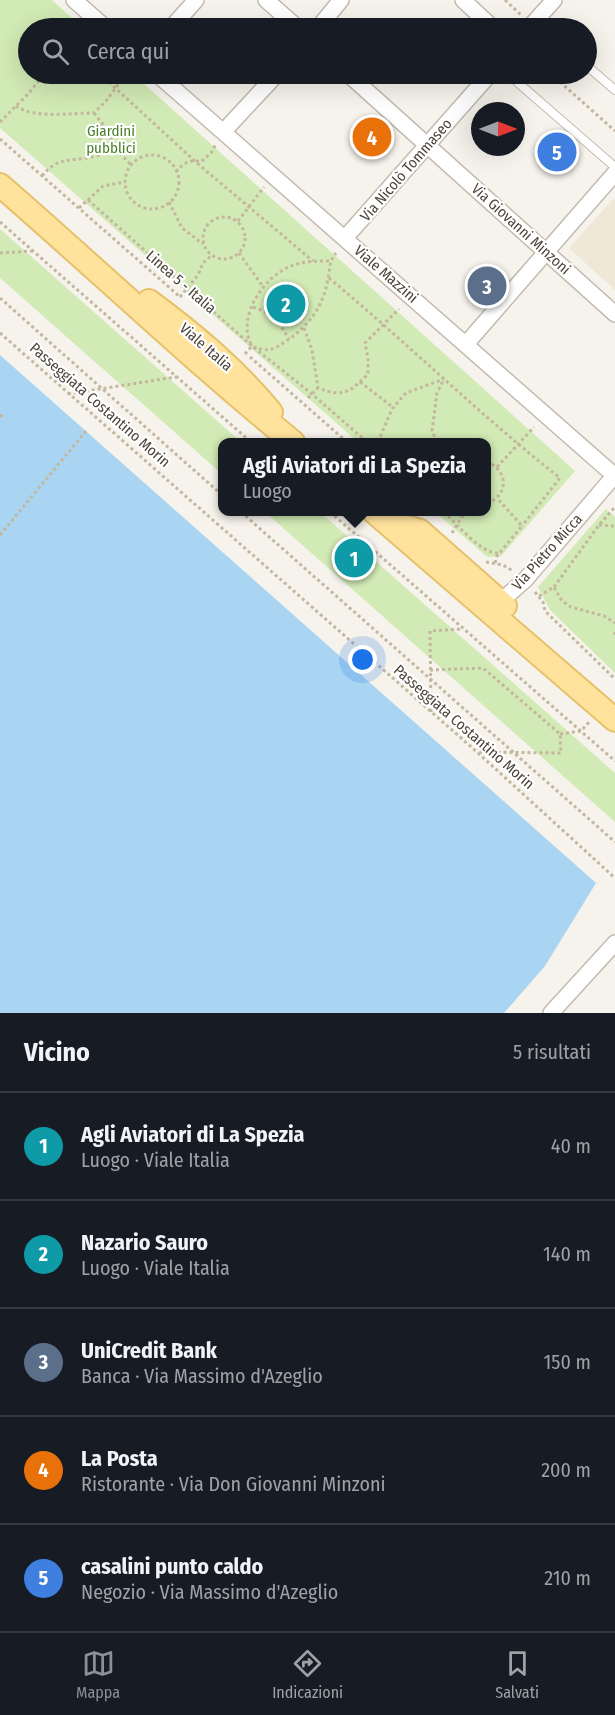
<!DOCTYPE html>
<html lang="it">
<head>
<meta charset="utf-8">
<style>
	:root { --surface:#171b24; --page:#20242c; --text:#f1f3f6; --muted:#9ea1a6; --line:#363941; --accent:#8c9099 }
	body { margin:0; font-family:"Fira Sans Condensed",sans-serif; background:var(--page); color:var(--text) }
	.compass { position:absolute; left:471px; top:102px; width:54px; height:54px; border-radius:50%; background:var(--surface); box-shadow:0 6px 24px #0002; rotate:90deg }
	.you { position:absolute; left:363px; top:660px; width:21px; height:21px; margin:-15px; border:4px solid #fff; border-radius:50%; background:#1a73e8; box-shadow:0 0 0 9px #1a73e833 }
	.badge { display:grid; place-items:center; width:39px; height:39px; border-radius:50%; background:var(--accent); color:#fff; font-size:20px; font-weight:700 }
	.pin { position:absolute; translate:-50% -50%; border:3px solid #fff; box-shadow:0 2px 6px #0006 }
	.popup { position:absolute; left:218px; top:438px; width:273px; height:78px; box-sizing:border-box; display:grid; place-content:center; border-radius:12px; background:var(--surface); filter:drop-shadow(0 2px 4px #0005); font-size:20px; white-space:nowrap; color:var(--muted) }
	.popup b { font-size:22px; color:var(--text) }
	.popup::after { content:''; position:absolute; left:50%; top:100%; margin-left:-12px; border:12px solid transparent; border-top-color:var(--surface) }
	.list { margin:0; padding:0; list-style:none }
	h2 { display:flex; justify-content:space-between; align-items:center; height:78px; margin:0; padding:0 24px; font-size:26px }
	h2 small { font-size:20px; font-weight:400; color:var(--muted) }
	.list li { display:grid; grid-template-columns:39px 1fr auto; gap:18px; align-items:center; box-sizing:border-box; height:108px; padding:0 24px; border-top:2px solid var(--line) }
	.list b { display:block; font-size:22px; white-space:nowrap }
	.list p { margin:0; font-size:20px; white-space:nowrap; color:var(--muted) }
	.list em { font-size:20px; font-style:normal; color:var(--muted) }
	.icon { flex:none; width:33px; height:33px; fill:none; stroke:currentColor; stroke-width:2; stroke-linecap:round; stroke-linejoin:round }
	.map { position:relative; flex:none; width:615px; height:1013px; overflow:hidden }
	.search { position:absolute; background:var(--surface); box-shadow:0 6px 24px #0002; left:18px; right:18px; top:18px; height:66px; display:flex; align-items:center; gap:15px; box-sizing:border-box; padding:0 21px; border-radius:33px; color:var(--muted); font-size:22px }
	.sheet { height:618px; background:var(--surface) }
	nav { display:flex; justify-content:space-around; align-items:center; box-sizing:border-box; height:84px; border-top:2px solid var(--line); background:var(--surface); font-size:16px; color:var(--muted) }
	nav a { display:grid; justify-items:center; gap:3px }
	nav .on { color:var(--accent) }
	.map>svg:first-child { display:block }
	.education { fill:#efe8d6 }
	.green { fill:#d2eab5 }
	.water { fill:#a9d4f2 }
	.lines { fill:none; stroke-linecap:round; stroke-linejoin:round }
	.lane-casing { stroke:#c2bbae; stroke-width:10 }
	.street-casing { stroke:#c2bbae; stroke-width:18 }
	.primary-casing { stroke:#e6c16a; stroke-width:26 }
	.path { stroke:#c4b79f; stroke-width:3; stroke-dasharray:3 3; stroke-linecap:butt }
	.lane { stroke:#fff; stroke-width:8 }
	.street { stroke:#fff; stroke-width:15 }
	.primary { stroke:#ffe39c; stroke-width:22 }
	.labels { text-anchor:middle; stroke-width:4.5; stroke-linejoin:round; paint-order:stroke }
	.park-label { font-size:15px; fill:#4a7f2a; stroke:#fff }
	.street-label { font-size:15px; fill:#4b4439; stroke:#fff }
</style>
</head>
<body>
<div class="map">
<svg width="615" height="1013" viewBox="0 0 615 1013">
	<rect width="100%" height="100%" fill="#f6f3ec"/>
	<polygon class="education" points="613,199 615,200 615,290 569,248"/>
	<g class="green">
		<polygon points="0,0 52,0 83,28 28,28 28,74 133,74 575,471 501,556 488,557 485,555 435,512 486,512 486,442 358,442 0,128"/>
		<polygon points="0,229 241,442 222,442 222,474 0,278"/>
		<polygon points="606,509 615,517 615,673 550,610 538,587"/>
		<polygon points="265,512 320,512 615,773 615,822"/>
	</g>
	<polygon class="water" points="0,355 596,883 545,966 504,1013 0,1013"/>
	<g class="lines">
		<defs>
			<g id="lane">
				<polyline points="586,65 615,90"/>
				<polyline points="508,74 615,167"/>
			</g>
			<g id="street">
				<polyline points="74,0 106,28"/>
				<polyline points="266,0 298,28"/>
				<polyline points="463,0 493,28"/>
				<polyline points="171,28 196,0"/>
				<polyline points="318,28 341,0"/>
				<polyline points="529,28 554,0"/>
				<polyline points="157,74 615,476"/>
				<polyline points="348,74 615,314"/>
				<polyline points="224,131 277,74"/>
				<polyline points="345,238 490,74"/>
				<polyline points="466,344 615,173"/>
				<polyline points="491,599 500,602 525,580 615,475"/>
				<polyline points="551,1013 615,943"/>
			</g>
			<g id="primary">
				<path d="M0 185C98 270 192 360 293 442"/>
				<path d="M149 301C195 335 234 368 271 412"/>
				<polyline points="374,512 615,720"/>
				<polyline points="391,522 420,531 505,606"/>
			</g>
		</defs>
		<use href="#lane" class="lane-casing"/>
		<use href="#street" class="street-casing"/>
		<use href="#primary" class="primary-casing"/>
		<g class="path">
			<polyline points="505,0 521,15"/>
			<polyline points="100,74 198,164 313,261"/>
			<polyline points="551,74 615,131"/>
			<path d="M16 106C34 119 72 113 94 113L106 101 126 74"/>
			<polyline points="94,113 106,128 115,148 131,165"/>
			<polyline points="0,122 29,93 44,74"/>
			<polyline points="0,139 179,296"/>
			<circle cx="152" cy="182" r="27"/>
			<path d="M176 172C183 163 190 159 201 162L211 153 216 144"/>
			<path d="M42 176C59 154 76 163 99 155L101 122"/>
			<polyline points="88,200 252,346 312,394 367,442"/>
			<polyline points="169,202 182,228 203,244"/>
			<polyline points="79,208 103,186 125,182"/>
			<circle cx="224" cy="238" r="21"/>
			<polyline points="238,221 264,187"/>
			<polyline points="0,222 251,442"/>
			<polyline points="0,253 33,251"/>
			<polyline points="239,253 264,288"/>
			<path d="M329 278C407 343 480 415 560 478L522 526"/>
			<polyline points="180,297 198,275 203,263 212,255"/>
			<polyline points="0,298 222,495"/>
			<path d="M253 307C273 314 278 321 289 339"/>
			<polyline points="304,328 312,350 318,388"/>
			<polyline points="0,333 477,752 615,878"/>
			<path d="M251 344C237 317 263 278 289 267 302 261 316 261 330 261"/>
			<path d="M245 354 252 346C267 352 271 351 285 342 309 326 323 307 328 279 330 268 329 262 336 253"/>
			<polyline points="250,357 347,442"/>
			<polyline points="360,382 394,408"/>
			<polyline points="68,394 176,377"/>
			<path d="M308 398 318 388C344 398 350 392 368 374V358L365 343 399 309"/>
			<polyline points="0,415 3,417"/>
			<polyline points="380,438 384,442"/>
			<polyline points="378,442 392,409 406,393 444,379"/>
			<polyline points="437,442 432,431 437,393 444,379"/>
			<path d="M486 462C508 468 510 497 486 503"/>
			<polyline points="497,467 534,427"/>
			<polyline points="241,512 615,842"/>
			<polyline points="330,512 615,761"/>
			<path d="M444 512C456 523 482 555 499 553"/>
			<polyline points="599,525 615,526"/>
			<polyline points="452,533 465,512"/>
			<polyline points="0,535 86,431"/>
			<polyline points="486,562 503,565 513,571"/>
			<polyline points="495,563 497,556 522,526 497,498"/>
			<polyline points="554,587 599,525 615,507"/>
			<polyline points="535,592 543,602 545,611 615,679"/>
			<polyline points="539,596 554,587 562,601 571,607 604,616 615,623"/>
			<polyline points="615,632 615,638"/>
			<polyline points="430,670 483,668 560,734 561,753 478,752"/>
			<polyline points="431,712 430,631 462,629"/>
			<polyline points="560,734 581,731 589,722"/>
		</g>
		<use href="#lane" class="lane"/>
		<use href="#street" class="street"/>
		<use href="#primary" class="primary"/>
	</g>
	<g class="labels">
		<g class="park-label">
			<text x="111" y="136">Giardini<tspan x="111" dy="17">pubblici</tspan></text>
		</g>
		<g class="street-label">
			<text transform="translate(406 170) rotate(-49)" y="5">Via Nicolò Tommaseo</text>
			<text transform="translate(521 229) rotate(42)" y="5">Via Giovanni Minzoni</text>
			<text transform="translate(386 274) rotate(41)" y="5">Viale Mazzini</text>
			<text transform="translate(181 282) rotate(41)" y="5">Linea 5 - Italia</text>
			<text transform="translate(206 347) rotate(41)" y="5">Viale Italia</text>
			<text transform="translate(100 405) rotate(41)" y="5">Passeggiata Costantino Morin</text>
			<text transform="translate(547 552) rotate(-48)" y="5">Via Pietro Micca</text>
			<text transform="translate(464 727) rotate(41)" y="5">Passeggiata Costantino Morin</text>
		</g>
	</g>
</svg>
<svg class="compass" viewBox="-18 -18 36 36"><path d="M0-13l5 13h-10z" fill="#e53935"/><path d="M0 13l5-13h-10z" fill="#9ea1a6"/></svg>
<div class="you"></div>
<div class="pin badge" style="left:354px;top:558px;background:#0f9aa8">1</div>
<div class="popup"><b>Agli Aviatori di La Spezia</b>Luogo</div>
<div class="pin badge" style="left:286px;top:304px;background:#0f9aa8">2</div>
<div class="pin badge" style="left:487px;top:286px;background:#5c6f8a">3</div>
<div class="pin badge" style="left:372px;top:137px;background:#e8710a">4</div>
<div class="pin badge" style="left:557px;top:152px;background:#3f7fe0">5</div>
<div class="search"><svg class="icon" aria-label="search" viewBox="0 0 24 24"><circle cx="10" cy="10" r="6"/><path d="M15 15l6 6"/></svg>Cerca qui</div>
</div>
<section class="sheet">
<h2>Vicino<small>5 risultati</small></h2>
<ul class="list">
<li><span class="badge" style="background:#0f9aa8">1</span><div><b>Agli Aviatori di La Spezia</b><p>Luogo · Viale Italia</p></div><em>40 m</em></li>
<li><span class="badge" style="background:#0f9aa8">2</span><div><b>Nazario Sauro</b><p>Luogo · Viale Italia</p></div><em>140 m</em></li>
<li><span class="badge" style="background:#5c6f8a">3</span><div><b>UniCredit Bank</b><p>Banca · Via Massimo d'Azeglio</p></div><em>150 m</em></li>
<li><span class="badge" style="background:#e8710a">4</span><div><b>La Posta</b><p>Ristorante · Via Don Giovanni Minzoni</p></div><em>200 m</em></li>
<li><span class="badge" style="background:#3f7fe0">5</span><div><b>casalini punto caldo</b><p>Negozio · Via Massimo d'Azeglio</p></div><em>210 m</em></li>
</ul>
</section>
<nav>
<a class="on"><svg class="icon" aria-label="map" viewBox="0 0 24 24"><path d="M3 6l6-2 6 2 6-2v14l-6 2-6-2-6 2zM9 4v14M15 6v14"/></svg>Mappa</a>
<a><svg class="icon" aria-label="directions" viewBox="0 0 24 24"><path d="M12 3l9 9-9 9-9-9zM9 14v-3h6M13 9l2 2-2 2"/></svg>Indicazioni</a>
<a><svg class="icon" aria-label="saved" viewBox="0 0 24 24"><path d="M7 4h10v16l-5-4-5 4z"/></svg>Salvati</a>
</nav>
</body>
</html>
